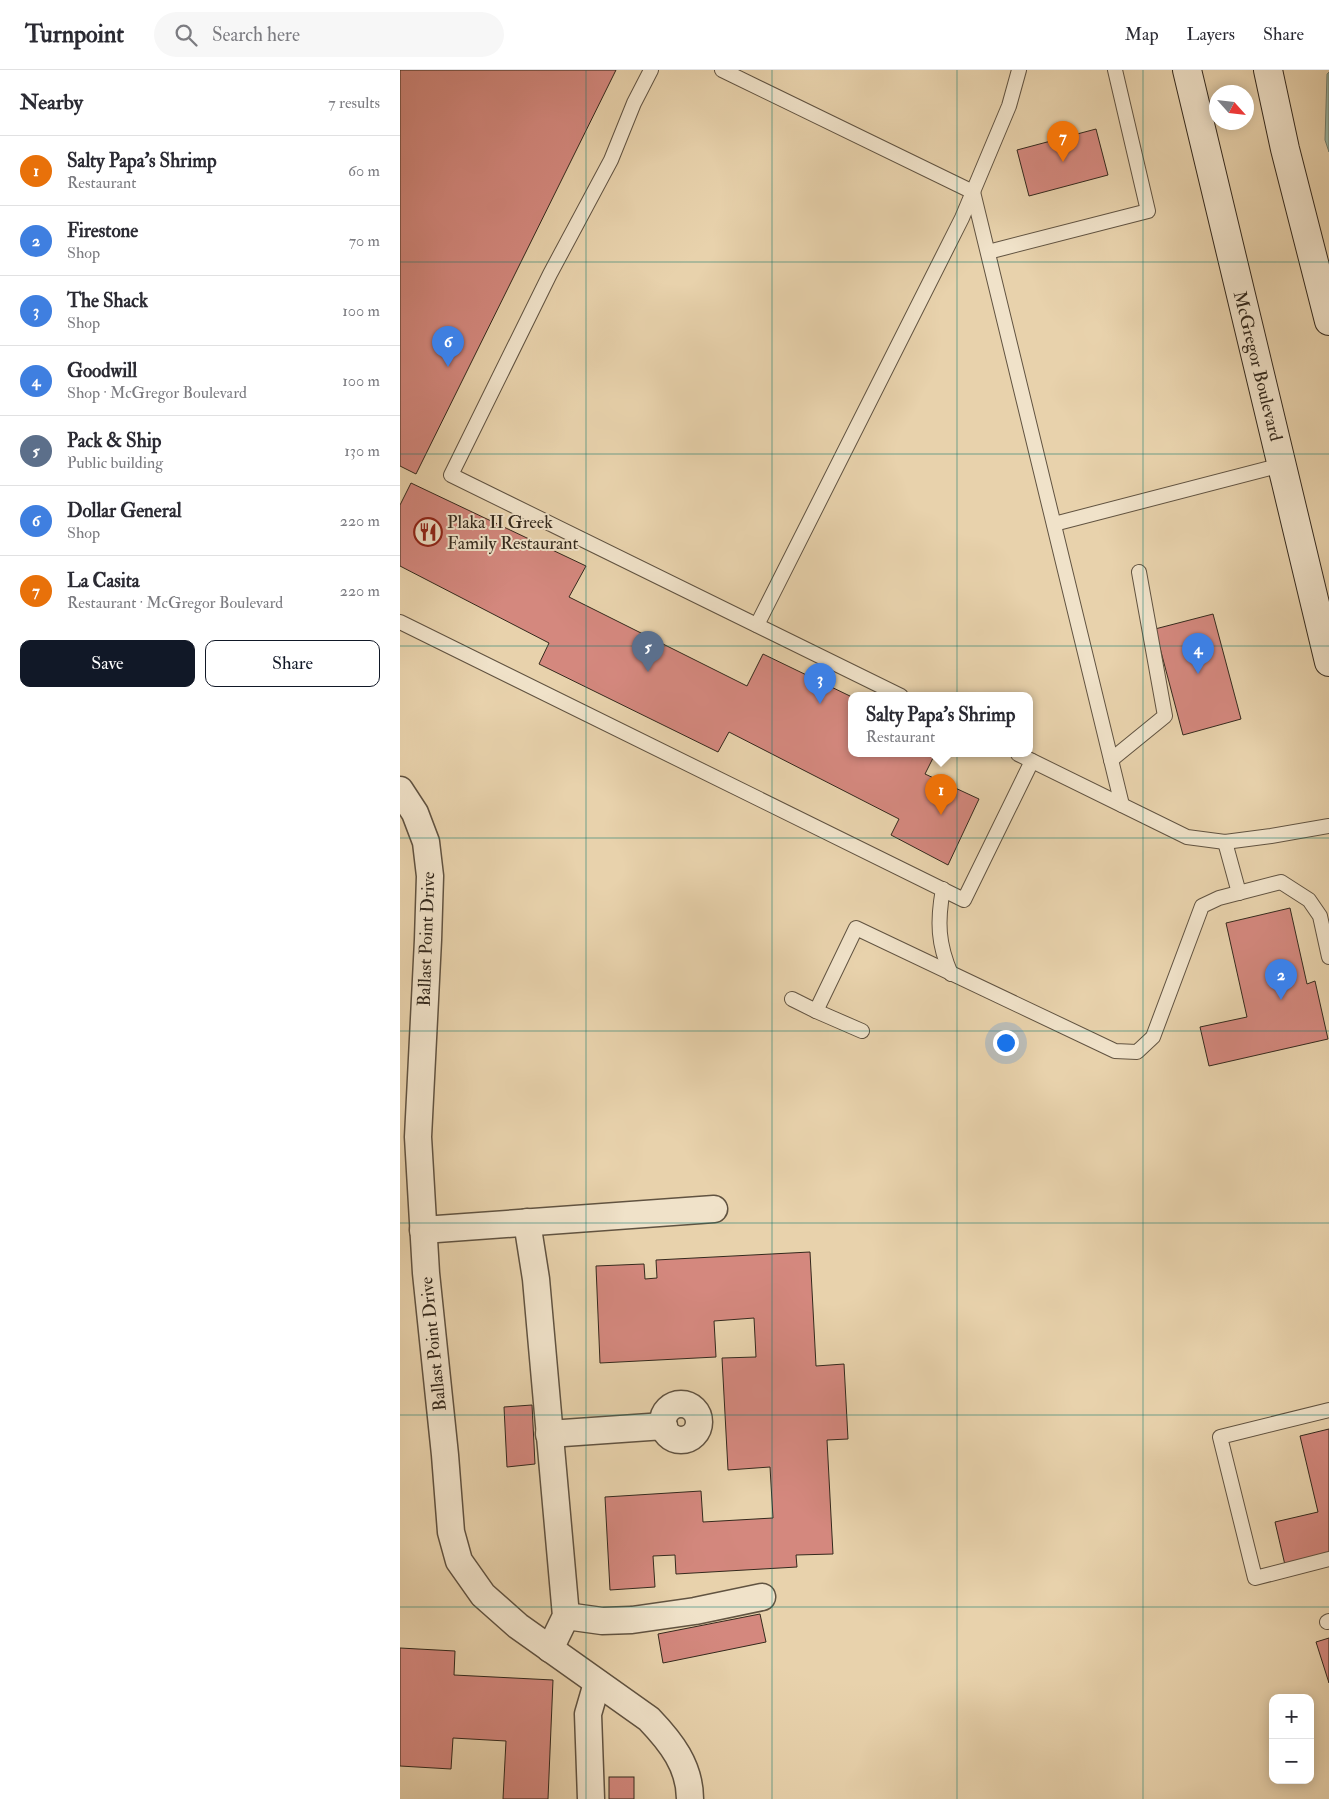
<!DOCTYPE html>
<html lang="en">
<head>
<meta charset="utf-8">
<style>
	:root { --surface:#fff; --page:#f7f7f7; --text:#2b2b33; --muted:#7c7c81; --line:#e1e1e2; --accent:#111827 }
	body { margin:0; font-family:"IM FELL Double Pica",serif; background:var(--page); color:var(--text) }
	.controls { position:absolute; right:15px; bottom:15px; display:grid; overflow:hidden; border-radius:10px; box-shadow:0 2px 12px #0003 }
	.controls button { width:45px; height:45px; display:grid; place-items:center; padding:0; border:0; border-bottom:1px solid var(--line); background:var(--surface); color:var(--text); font:25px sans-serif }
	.compass { position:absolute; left:809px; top:15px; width:45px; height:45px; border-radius:50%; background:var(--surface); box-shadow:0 2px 12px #0003; rotate:117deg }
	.you { position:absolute; left:605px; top:972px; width:18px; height:18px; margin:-12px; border:4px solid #fff; border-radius:50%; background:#1a73e8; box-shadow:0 0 0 8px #1a73e833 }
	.badge { display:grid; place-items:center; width:32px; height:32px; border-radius:50%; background:var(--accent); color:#fff; font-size:16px; font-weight:700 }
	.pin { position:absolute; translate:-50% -41px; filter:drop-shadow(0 1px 2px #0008) }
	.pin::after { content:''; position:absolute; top:26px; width:18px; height:15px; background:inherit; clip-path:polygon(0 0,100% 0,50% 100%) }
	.popup { position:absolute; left:448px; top:622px; width:185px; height:65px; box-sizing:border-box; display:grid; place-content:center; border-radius:10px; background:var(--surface); filter:drop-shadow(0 1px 4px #0005); font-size:16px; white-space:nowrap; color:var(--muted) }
	.popup b { font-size:19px; color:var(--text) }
	.popup::after { content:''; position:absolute; left:50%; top:100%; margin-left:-10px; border:10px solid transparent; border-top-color:var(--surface) }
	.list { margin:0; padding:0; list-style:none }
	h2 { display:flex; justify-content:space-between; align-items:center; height:65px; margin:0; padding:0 20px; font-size:21px }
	h2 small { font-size:16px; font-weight:400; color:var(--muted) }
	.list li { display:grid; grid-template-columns:32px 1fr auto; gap:15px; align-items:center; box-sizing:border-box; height:70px; padding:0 20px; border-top:1px solid var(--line) }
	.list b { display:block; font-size:19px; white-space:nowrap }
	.list p { margin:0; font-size:16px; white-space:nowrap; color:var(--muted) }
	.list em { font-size:16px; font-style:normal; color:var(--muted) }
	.actions { display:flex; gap:10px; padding:15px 20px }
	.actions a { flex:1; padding:11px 0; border:1px solid var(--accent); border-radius:10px; text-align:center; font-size:18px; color:var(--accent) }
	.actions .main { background:var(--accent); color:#fff }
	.icon { flex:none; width:28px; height:28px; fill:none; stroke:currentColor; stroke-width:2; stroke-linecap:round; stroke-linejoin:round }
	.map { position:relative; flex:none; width:929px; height:1729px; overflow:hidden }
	header { display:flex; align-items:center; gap:30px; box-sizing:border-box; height:70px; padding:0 25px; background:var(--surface); border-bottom:1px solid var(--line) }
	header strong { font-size:24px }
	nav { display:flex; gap:28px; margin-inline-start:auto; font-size:18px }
	.search { width:350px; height:45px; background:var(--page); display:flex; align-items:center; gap:12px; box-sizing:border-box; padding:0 18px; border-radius:28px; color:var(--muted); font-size:19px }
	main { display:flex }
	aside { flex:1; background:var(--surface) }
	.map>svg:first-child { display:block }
	.water { fill:#98b8a7; stroke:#707f70 }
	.building { fill:#d4887e; stroke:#34291d }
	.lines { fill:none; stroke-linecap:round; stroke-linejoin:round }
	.lane-casing { stroke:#615341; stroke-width:16 }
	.street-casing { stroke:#615341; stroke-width:29 }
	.secondary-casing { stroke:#34291d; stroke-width:30 }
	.lane { stroke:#f0e2c9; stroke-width:14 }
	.street { stroke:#f0e2c9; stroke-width:26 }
	.secondary { stroke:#f0e2c9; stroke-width:28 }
	.grid { fill:none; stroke:#0f766e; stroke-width:1; stroke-opacity:0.55 }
	.labels { text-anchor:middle; stroke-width:4; stroke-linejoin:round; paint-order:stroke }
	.street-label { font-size:18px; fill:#34291d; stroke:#f0e2c9 }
	.poi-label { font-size:18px; fill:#34291d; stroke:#f0e2c9; text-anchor:start }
</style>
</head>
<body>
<header>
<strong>Turnpoint</strong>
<div class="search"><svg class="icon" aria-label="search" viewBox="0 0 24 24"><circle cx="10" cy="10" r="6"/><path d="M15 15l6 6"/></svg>Search here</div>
<nav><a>Map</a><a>Layers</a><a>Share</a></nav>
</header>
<main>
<aside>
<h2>Nearby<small>7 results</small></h2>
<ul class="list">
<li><span class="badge" style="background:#e8710a">1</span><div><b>Salty Papa's Shrimp</b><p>Restaurant</p></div><em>60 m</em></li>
<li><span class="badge" style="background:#3f7fe0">2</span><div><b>Firestone</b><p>Shop</p></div><em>70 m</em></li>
<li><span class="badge" style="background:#3f7fe0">3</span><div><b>The Shack</b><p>Shop</p></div><em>100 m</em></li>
<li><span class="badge" style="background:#3f7fe0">4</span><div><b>Goodwill</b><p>Shop · McGregor Boulevard</p></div><em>100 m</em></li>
<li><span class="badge" style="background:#5c6f8a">5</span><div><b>Pack &amp; Ship</b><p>Public building</p></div><em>130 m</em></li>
<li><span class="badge" style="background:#3f7fe0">6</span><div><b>Dollar General</b><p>Shop</p></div><em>220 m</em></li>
<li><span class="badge" style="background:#e8710a">7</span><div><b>La Casita</b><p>Restaurant · McGregor Boulevard</p></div><em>220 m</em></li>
</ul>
<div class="actions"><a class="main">Save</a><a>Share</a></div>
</aside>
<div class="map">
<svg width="929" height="1729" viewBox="0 0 929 1729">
	<rect width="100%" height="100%" fill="#e8d2ac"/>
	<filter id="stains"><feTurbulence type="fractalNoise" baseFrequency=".004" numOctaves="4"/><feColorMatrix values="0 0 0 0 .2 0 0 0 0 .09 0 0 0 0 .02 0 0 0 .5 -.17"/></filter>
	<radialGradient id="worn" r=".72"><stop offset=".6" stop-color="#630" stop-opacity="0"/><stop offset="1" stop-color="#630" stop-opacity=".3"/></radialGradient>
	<polygon class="water" points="929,2 929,82 925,70 927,4"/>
	<g class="building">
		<polygon points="0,0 216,0 16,404 0,396"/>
		<polygon points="696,59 708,105 629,126 617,80"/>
		<polygon points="11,413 186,496 169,527 347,616 363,584 452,627 452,684 535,684 525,704 579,729 548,795 491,765 499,749 329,662 318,682 139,594 149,573 0,496 0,435"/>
		<polygon points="813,544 841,649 783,665 755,559"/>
		<polygon points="890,838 907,914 915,911 928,969 809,996 800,957 847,947 826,853"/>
		<polygon points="410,1182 416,1296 444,1294 448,1369 427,1370 433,1484 396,1485 397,1497 276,1504 275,1485 253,1486 255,1517 210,1520 205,1427 301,1421 303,1452 373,1448 370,1397 328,1400 322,1288 356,1287 354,1248 314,1251 316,1287 200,1293 196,1196 244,1194 245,1209 257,1208 256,1190"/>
		<polygon points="132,1335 135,1394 107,1397 104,1337"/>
		<polygon points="929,1359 929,1484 885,1495 875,1452 918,1442 900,1366"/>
		<polygon points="360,1544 366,1572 263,1593 258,1564"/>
		<polygon points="929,1568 929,1613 916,1572"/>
		<polygon points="0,1578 55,1581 54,1605 153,1610 148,1729 103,1729 106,1671 53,1668 51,1699 0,1696"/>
		<rect x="209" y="1707" width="25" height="22"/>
	</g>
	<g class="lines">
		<defs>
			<g id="lane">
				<polyline points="251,0 234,33 211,90 150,204 51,405 501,626"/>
				<polyline points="322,0 573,122 722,735"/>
				<polyline points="588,182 748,141 715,0"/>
				<polyline points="654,454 882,395"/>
				<polyline points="0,552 564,830 632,691"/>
				<polyline points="357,555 562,148 609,36 619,0"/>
				<polyline points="618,684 787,767 825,772 871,766 929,756"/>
				<polyline points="711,690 765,646 739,502"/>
				<polyline points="825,772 839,823"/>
				<path d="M543 819C537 852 538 874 551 904"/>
				<polyline points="392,929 416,941 456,858 715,981 737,982 753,967 802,836 819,828 881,812 909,830 920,846 929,887"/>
				<polyline points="416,941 462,961"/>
				<polyline points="929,1340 820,1367 855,1508 929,1489"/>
				<polyline points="927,1552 929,1551"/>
			</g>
			<g id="street">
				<path d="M0 720 15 743 26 772 30 806 28 870 18 1067 26 1203 45 1385 51 1462 59 1491 83 1525 118 1556 249 1649C271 1672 290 1696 290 1729"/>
				<polyline points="127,1152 136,1209 166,1546 150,1579"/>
				<polyline points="23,1160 314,1139"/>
				<circle cx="281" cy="1352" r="18"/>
				<polyline points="149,1364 264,1356"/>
				<polyline points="166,1546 202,1551 232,1550 295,1541 362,1527"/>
				<polyline points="191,1729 188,1644 197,1613"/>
			</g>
			<g id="secondary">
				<polyline points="787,0 929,592"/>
				<polyline points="868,0 885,79 929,251"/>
			</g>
		</defs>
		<use href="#lane" class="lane-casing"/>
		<use href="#street" class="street-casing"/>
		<use href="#secondary" class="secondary-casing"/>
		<use href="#lane" class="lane"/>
		<use href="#street" class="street"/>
		<use href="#secondary" class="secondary"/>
	</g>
	<path class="grid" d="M186 0V1729M372 0V1729M557 0V1729M743 0V1729M0 192H929M0 384H929M0 576H929M0 768H929M0 961H929M0 1153H929M0 1345H929M0 1537H929"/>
	<defs>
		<symbol id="restaurant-ring" viewBox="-11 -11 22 22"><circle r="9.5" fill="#f0e2c9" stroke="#8f2418" stroke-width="1.5"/><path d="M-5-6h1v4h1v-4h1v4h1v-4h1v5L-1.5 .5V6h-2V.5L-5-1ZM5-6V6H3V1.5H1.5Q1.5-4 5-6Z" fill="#8f2418"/></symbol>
	</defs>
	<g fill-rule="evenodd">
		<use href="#restaurant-ring" x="12" y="446" width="32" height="32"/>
	</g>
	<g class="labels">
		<g class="street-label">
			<text transform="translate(858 296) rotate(76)" y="6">McGregor Boulevard</text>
			<text transform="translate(26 869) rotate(-88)" y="6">Ballast Point Drive</text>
			<text transform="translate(33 1274) rotate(-96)" y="6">Ballast Point Drive</text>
		</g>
		<g class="poi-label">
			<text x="47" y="458">Plaka II Greek<tspan x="47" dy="21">Family Restaurant</tspan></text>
		</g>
	</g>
	<rect width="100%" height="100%" filter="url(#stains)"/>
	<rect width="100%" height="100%" fill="url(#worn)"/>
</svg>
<div class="controls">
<button>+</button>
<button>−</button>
</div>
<svg class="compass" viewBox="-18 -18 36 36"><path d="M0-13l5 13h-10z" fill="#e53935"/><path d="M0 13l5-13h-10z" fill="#7c7c81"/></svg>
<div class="you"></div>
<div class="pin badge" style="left:541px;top:745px;background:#e8710a">1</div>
<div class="popup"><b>Salty Papa's Shrimp</b>Restaurant</div>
<div class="pin badge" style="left:881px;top:930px;background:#3f7fe0">2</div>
<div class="pin badge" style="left:420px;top:634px;background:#3f7fe0">3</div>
<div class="pin badge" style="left:798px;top:604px;background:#3f7fe0">4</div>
<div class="pin badge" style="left:248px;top:602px;background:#5c6f8a">5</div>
<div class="pin badge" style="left:48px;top:297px;background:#3f7fe0">6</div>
<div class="pin badge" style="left:663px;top:92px;background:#e8710a">7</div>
</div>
</main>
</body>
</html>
